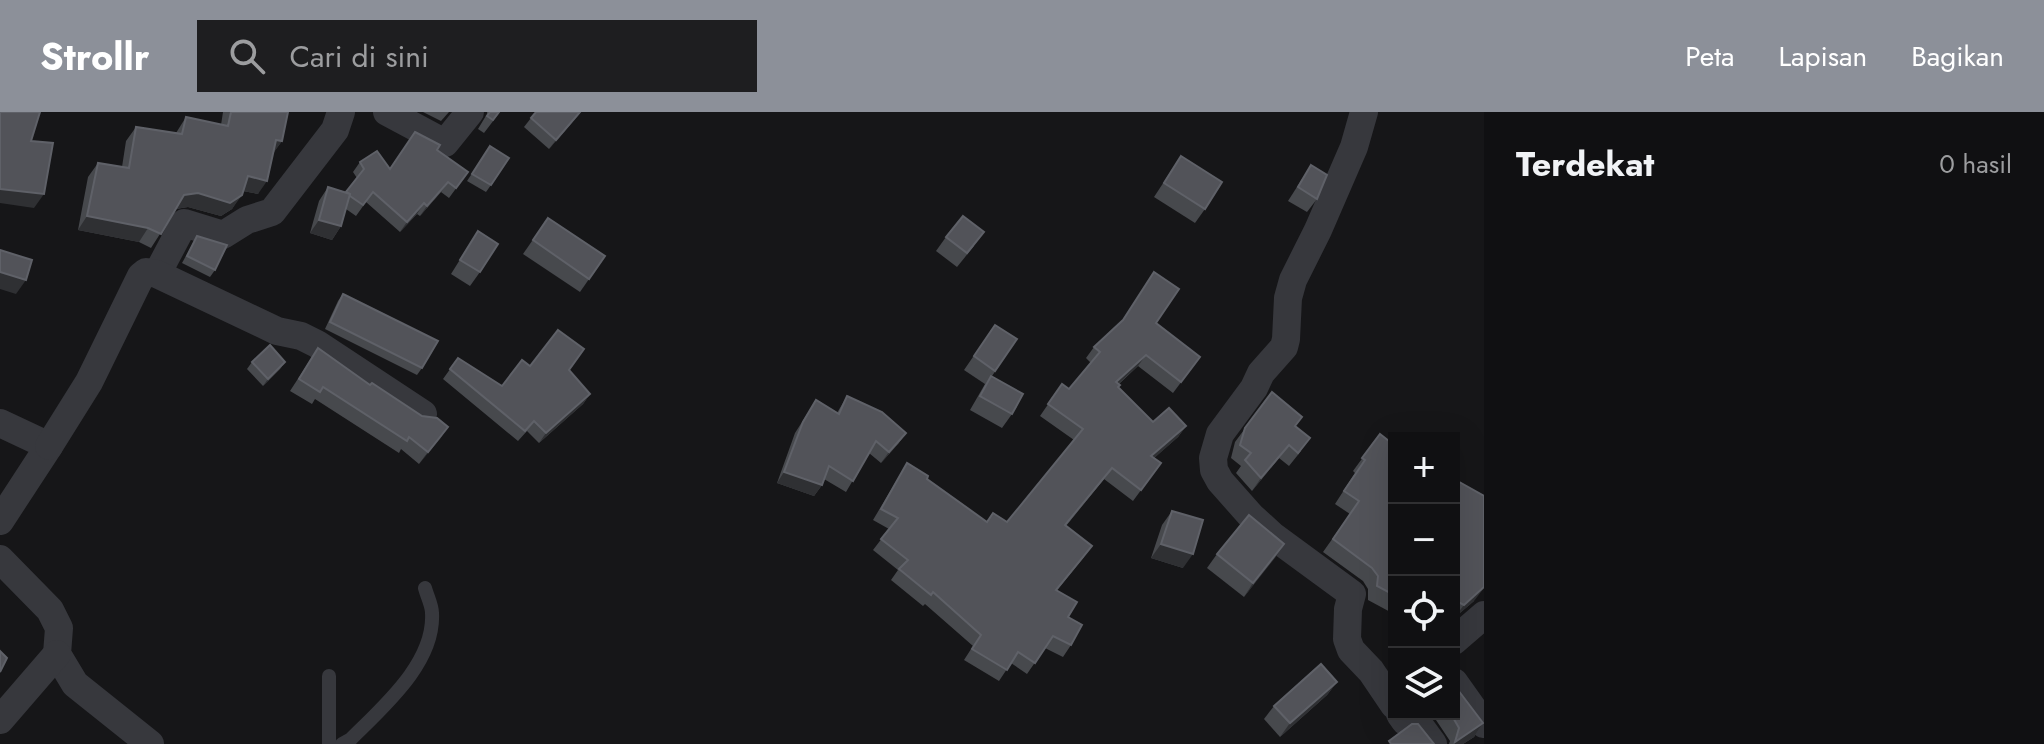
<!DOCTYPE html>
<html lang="id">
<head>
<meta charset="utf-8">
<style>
	:root { --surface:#101012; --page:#1e1e20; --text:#f1f3f6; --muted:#9c9d9f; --line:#303032; --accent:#8c9099 }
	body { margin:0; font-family:Jost,sans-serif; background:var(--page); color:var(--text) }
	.controls { position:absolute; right:24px; bottom:24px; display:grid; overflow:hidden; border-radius:0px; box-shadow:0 8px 32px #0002 }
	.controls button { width:72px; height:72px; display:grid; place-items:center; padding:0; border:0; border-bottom:2px solid var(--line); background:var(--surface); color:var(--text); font:40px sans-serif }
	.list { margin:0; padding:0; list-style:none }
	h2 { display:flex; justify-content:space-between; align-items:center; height:104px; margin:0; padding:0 32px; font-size:34px }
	h2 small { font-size:26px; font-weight:400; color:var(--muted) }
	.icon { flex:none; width:44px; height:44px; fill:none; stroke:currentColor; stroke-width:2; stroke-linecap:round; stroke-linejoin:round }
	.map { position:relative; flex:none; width:1484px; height:632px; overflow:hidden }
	header { display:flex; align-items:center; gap:48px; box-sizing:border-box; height:112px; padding:0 40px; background:var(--accent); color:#fff }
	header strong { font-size:38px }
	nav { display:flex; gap:44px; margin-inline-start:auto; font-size:28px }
	.search { width:560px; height:72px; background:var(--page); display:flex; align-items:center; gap:20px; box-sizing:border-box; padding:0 28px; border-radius:0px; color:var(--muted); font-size:30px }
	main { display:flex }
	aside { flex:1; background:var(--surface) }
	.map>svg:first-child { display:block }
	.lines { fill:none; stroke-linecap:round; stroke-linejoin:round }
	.service { stroke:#37383d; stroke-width:14 }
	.minor { stroke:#37383d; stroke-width:28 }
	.wall { fill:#47494d }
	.shaded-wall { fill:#2f3033 }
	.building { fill:#525359; stroke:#5f6168; stroke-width:2 }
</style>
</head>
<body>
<header>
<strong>Strollr</strong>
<div class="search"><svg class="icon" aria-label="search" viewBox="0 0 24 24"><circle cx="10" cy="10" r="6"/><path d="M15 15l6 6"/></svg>Cari di sini</div>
<nav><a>Peta</a><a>Lapisan</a><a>Bagikan</a></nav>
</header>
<main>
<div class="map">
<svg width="1484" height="632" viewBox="0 0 1484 632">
	<rect width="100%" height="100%" fill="#161618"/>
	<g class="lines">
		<g class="service">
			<polyline points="329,632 329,564"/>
			<path d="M342 632 351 627C383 595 435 551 432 501 432 493 427 484 425 476"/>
		</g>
		<g class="minor">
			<polyline points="387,0 445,31 470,0"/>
			<polyline points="1364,0 1354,35 1318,118 1293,168 1288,186 1286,227 1284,235 1261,261 1254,276 1220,322 1213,346 1214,358 1220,369 1251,404 1273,424 1352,482 1348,497 1347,527 1351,538 1371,559 1394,593"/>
			<polyline points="157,162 184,111 223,123 247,108 272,100 335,18 341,0"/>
			<polyline points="0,311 49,334 0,409"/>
			<polyline points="49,334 89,270 141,164 146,160 157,162 277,219 301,224 317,232 423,302"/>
			<polyline points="0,447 50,498 59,516 57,542 75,572 150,632"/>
			<polyline points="1454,529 1484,503"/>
			<polyline points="1454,570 1484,612"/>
			<polyline points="1400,602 1405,609 1417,610 1433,632"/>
			<polyline points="0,608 57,542"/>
		</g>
	</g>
	<g class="wall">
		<polygon points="223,0 288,0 282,29 273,41 258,82 243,79 232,97 221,104 188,95 176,97 151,136 139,130 78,118 88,65 98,51 122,55 126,29 136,15 176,21 186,5 221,13"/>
		<polygon points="423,0 449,0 441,9"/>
		<polygon points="487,0 500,0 484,21 478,17 487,2"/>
		<polygon points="581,0 549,37 524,15 531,6"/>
		<polygon points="490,34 491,73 486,80 467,69"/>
		<polygon points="437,38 468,60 449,86 441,80 420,104 417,102 400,120 366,90 356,104 346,97 341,114 332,128 310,121 319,89 328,75 346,80 357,66 353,60 360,50 390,57"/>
		<polygon points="1181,44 1205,97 1195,111 1154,85"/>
		<polygon points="1311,53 1317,87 1307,100 1288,89"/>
		<polygon points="548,106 605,144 580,180 523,142"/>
		<polygon points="478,119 480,160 470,174 451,162"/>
		<polygon points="197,124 215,158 210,165 182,151"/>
		<polygon points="946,125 974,134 957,155 936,139"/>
		<polygon points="343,182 422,256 417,263 325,217 338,189"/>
		<polygon points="1156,211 1200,245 1173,281 1138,254 1119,272 1118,275 1153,310 1186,314 1178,325 1154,346 1161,351 1133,389 1104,367 1066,414 1084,445 1057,478 1068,505 1071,533 1063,545 1045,536 1027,562 1011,551 999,569 964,548 973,534 925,492 923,494 891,468 898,458 873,438 889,417 873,408 907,351 927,367 987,410 1007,410 1074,328 1040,304 1062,272 1069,277 1091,251 1086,246 1094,235"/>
		<polygon points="995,213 1017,227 992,264 1012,302 1002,316 970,298 985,272 964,258"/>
		<polygon points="318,236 370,273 422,304 448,315 419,352 401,337 399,341 315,287 312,292 290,279"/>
		<polygon points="458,246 502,274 530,254 569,259 590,282 583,292 539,331 527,319 518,329 443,267"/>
		<polygon points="252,250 285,250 280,257 263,274 247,257"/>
		<polygon points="1272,280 1296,314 1301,339 1289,354 1279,346 1252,379 1236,361 1241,354 1231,346 1235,330"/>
		<polygon points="847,284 906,321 898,332 881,351 869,341 846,380 824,367 822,373 814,384 777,371 795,321 816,288 837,301"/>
		<polygon points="1380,322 1394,333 1394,502 1368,488 1368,477 1363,469 1323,440 1350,402 1335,392 1355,361 1353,359"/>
		<polygon points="1454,367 1474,489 1454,506"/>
		<polygon points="1172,399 1183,456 1151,446 1162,413"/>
		<polygon points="1284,432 1244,485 1207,456 1217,442"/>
		<polygon points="1337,570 1327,583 1280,625 1264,607 1274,594"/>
		<polygon points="1432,602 1454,602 1483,611 1474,625 1463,632 1449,632 1450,629"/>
	</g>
	<g class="shaded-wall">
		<polygon points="580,0 581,0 549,37 556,28"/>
		<polygon points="276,28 282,29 272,43"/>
		<polygon points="248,64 267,69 258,82 238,78"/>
		<polygon points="448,70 441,80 420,104 427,94"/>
		<polygon points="0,77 44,82 34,96 0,91"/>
		<polygon points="198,81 242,83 232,97 221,104 188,95 175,97 184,83"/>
		<polygon points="424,91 417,102 400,120 407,110"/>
		<polygon points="87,104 148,116 139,130 78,118"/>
		<polygon points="319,108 341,114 332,128 310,121"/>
		<polygon points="0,160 26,168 16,182 0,177"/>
		<polygon points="1146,243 1138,254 1108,281 1116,270"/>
		<polygon points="285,250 280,257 263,274 268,267"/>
		<polygon points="590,282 583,292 539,331 546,321"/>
		<polygon points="1186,314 1178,325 1143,356 1151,344"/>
		<polygon points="448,315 440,327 419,352 428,340"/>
		<polygon points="906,321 898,332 881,351 889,340"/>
		<polygon points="1289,333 1279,346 1252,379 1261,366"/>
		<polygon points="1112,356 1104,367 1057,424 1065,413"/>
		<polygon points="784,360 822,373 814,384 777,371"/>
		<polygon points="1161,432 1193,442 1183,456 1151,446"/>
		<polygon points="1284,432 1275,446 1244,485 1253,471"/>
		<polygon points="1484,476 1474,489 1454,506 1464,493"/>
		<polygon points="1337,570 1327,583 1280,625 1290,611"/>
		<polygon points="1483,611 1474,625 1463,632 1453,632"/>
	</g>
	<g class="building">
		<polygon points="0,0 40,0 31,29 53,31 44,82 0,77"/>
		<polygon points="231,0 288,0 282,29 276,28 267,69 248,64 242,83 230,91 198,81 184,83 161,122 148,116 87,104 98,51 129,56 136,15 182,22 186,5 228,14"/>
		<polygon points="490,0 499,0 493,8 487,4"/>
		<polygon points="536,0 580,0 556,28 531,6"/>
		<polygon points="415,20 440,33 437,38 468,60 456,76 448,70 427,94 424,91 407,110 373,80 363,93 350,84 350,82 346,80 364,57 360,50 377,39 390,57"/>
		<polygon points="490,34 509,46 491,73 472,62"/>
		<polygon points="1181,44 1222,70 1205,97 1164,71"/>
		<polygon points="1311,53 1327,63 1317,87 1298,75"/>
		<polygon points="328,75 350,82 341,114 319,108"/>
		<polygon points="963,104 984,120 967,141 946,125"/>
		<polygon points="548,106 605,144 589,167 533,128"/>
		<polygon points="478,119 498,132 480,160 460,148"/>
		<polygon points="197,124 227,133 215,158 187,144"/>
		<polygon points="0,138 32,148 26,168 0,160"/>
		<polygon points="1154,160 1179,177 1156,211 1200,245 1181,270 1146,243 1116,270 1120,273 1118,275 1153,310 1169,296 1186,314 1151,344 1161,351 1141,378 1112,356 1065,413 1092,434 1056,478 1077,490 1068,505 1082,513 1071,533 1053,524 1035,551 1018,540 1007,558 972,537 981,523 933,480 931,483 899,457 908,448 881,427 898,406 881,397 907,351 928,364 927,367 987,410 993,401 1007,410 1083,317 1048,292 1062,272 1069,277 1100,240 1094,235 1123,208"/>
		<polygon points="343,182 438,229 422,256 330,210"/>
		<polygon points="995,213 1017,227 995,259 974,244"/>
		<polygon points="558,218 584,237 569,258 590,282 546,321 534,309 525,319 450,257 458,246 502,274 522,248 530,254"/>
		<polygon points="270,233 285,250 268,267 252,250"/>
		<polygon points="318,236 370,273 372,271 422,304 437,306 448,315 428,340 409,325 407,329 323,275 320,280 299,267"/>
		<polygon points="991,264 1023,282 1012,302 980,284"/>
		<polygon points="1272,280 1302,305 1295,314 1310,326 1298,341 1289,333 1261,366 1245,348 1251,341 1240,333 1245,316"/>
		<polygon points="847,284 882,300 906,321 889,340 876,329 853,369 829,354 822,373 784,360 803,310 816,288 839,302"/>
		<polygon points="1380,322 1394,333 1394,483 1377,474 1378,464 1372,456 1333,427 1359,389 1344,379 1365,348 1362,346"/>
		<polygon points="1454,367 1484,384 1484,475 1464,493 1454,488"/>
		<polygon points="1172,399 1203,408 1193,442 1161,432"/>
		<polygon points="1249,403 1284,432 1253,471 1217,442"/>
		<polygon points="0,539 7,546 0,560"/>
		<polygon points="1321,552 1337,570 1290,611 1274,594"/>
		<polygon points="1458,578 1483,611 1455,630 1459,616 1451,602 1454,602 1454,581"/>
		<polygon points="1412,612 1418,612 1434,632 1391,632 1389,629"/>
	</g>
</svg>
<div class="controls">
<button>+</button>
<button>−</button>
<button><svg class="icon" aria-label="locate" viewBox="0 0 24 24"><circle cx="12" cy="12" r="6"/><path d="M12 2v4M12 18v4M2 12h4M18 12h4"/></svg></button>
<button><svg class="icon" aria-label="layers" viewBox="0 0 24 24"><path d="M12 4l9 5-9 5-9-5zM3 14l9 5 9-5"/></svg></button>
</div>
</div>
<aside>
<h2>Terdekat<small>0 hasil</small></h2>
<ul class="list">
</ul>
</aside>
</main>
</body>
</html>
